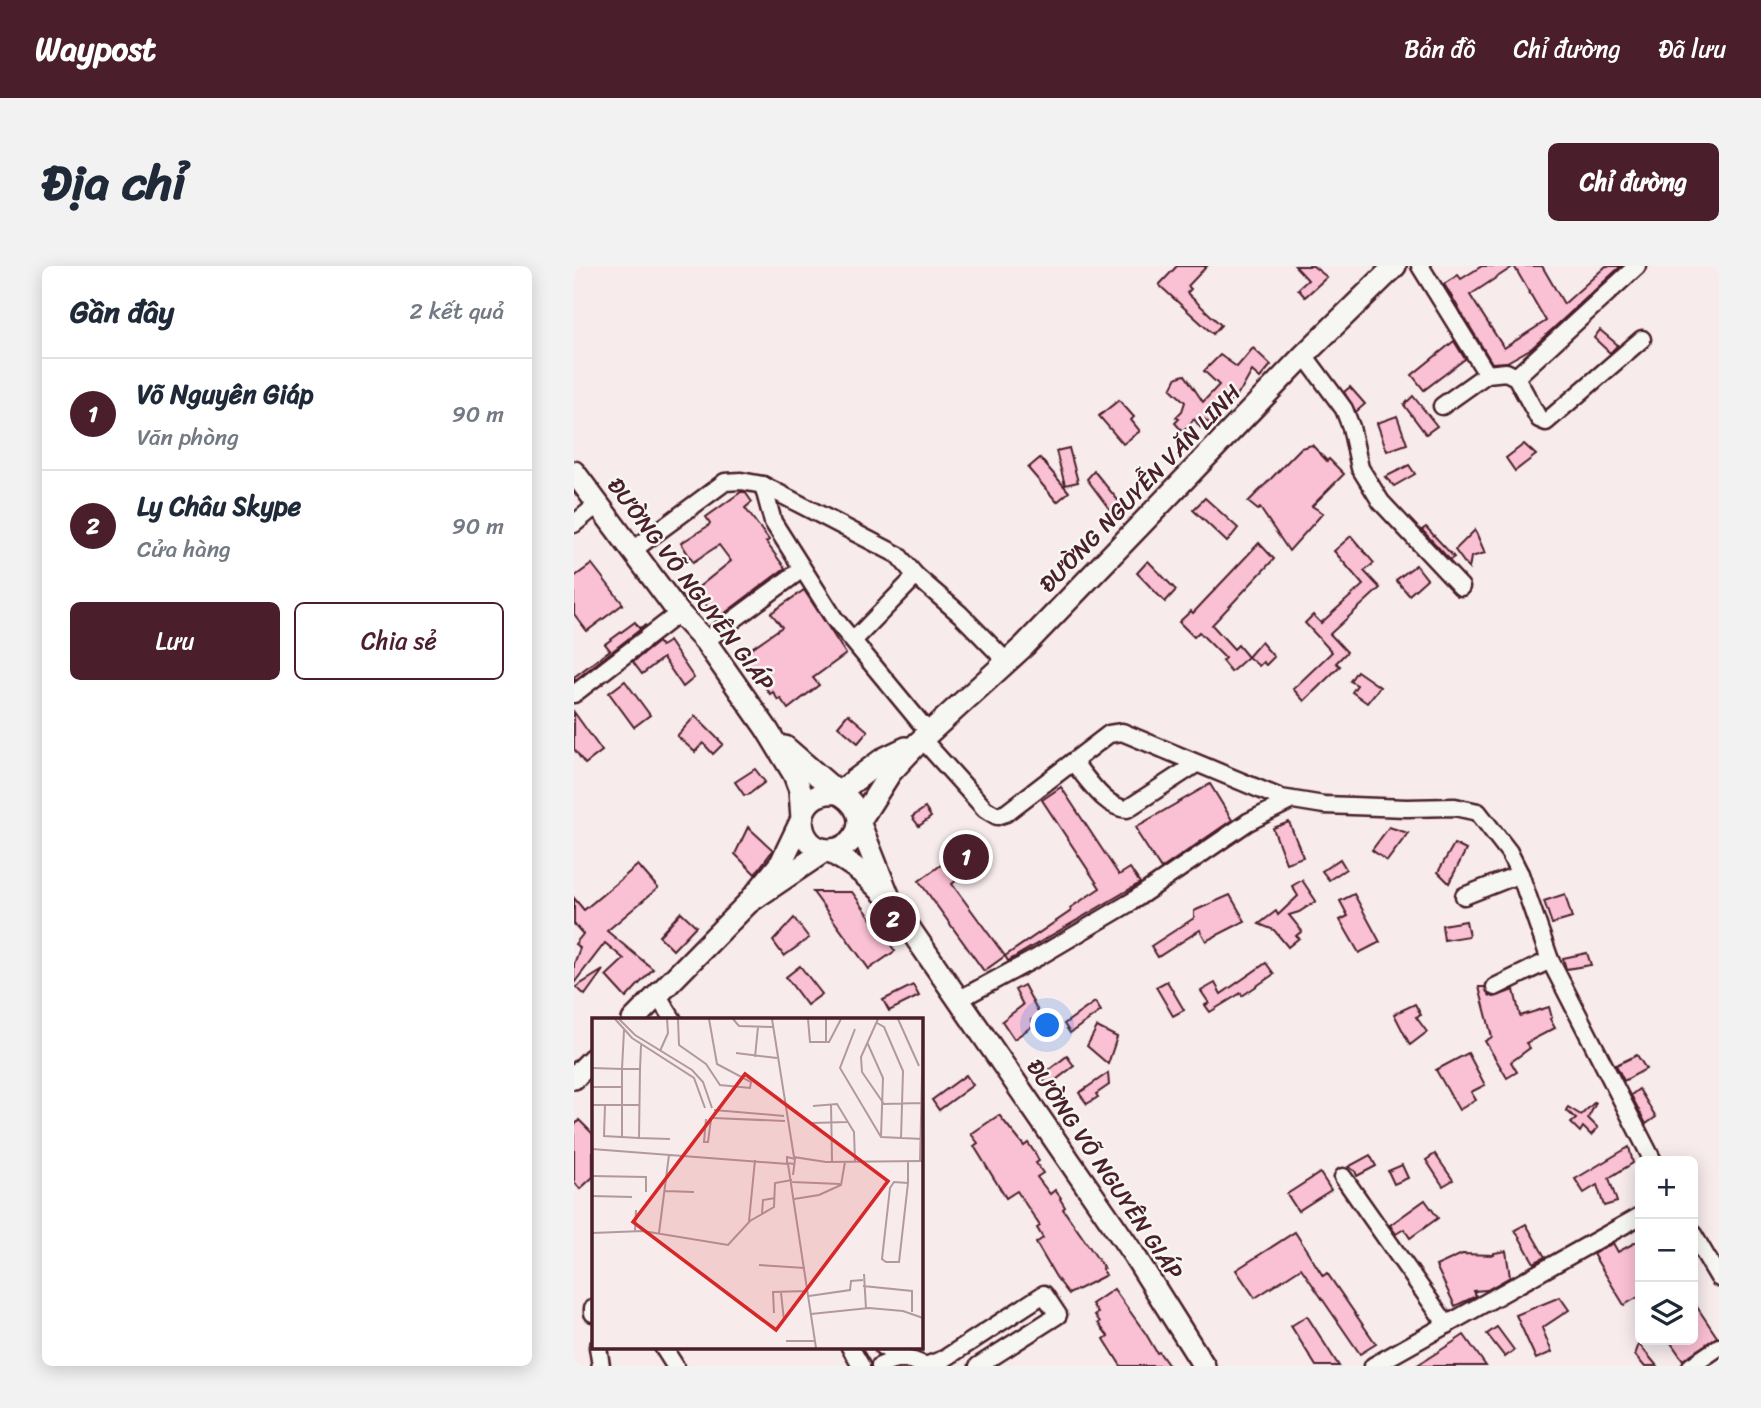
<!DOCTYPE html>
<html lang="vi">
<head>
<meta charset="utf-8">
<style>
	:root { --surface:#fff; --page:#f2f2f3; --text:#1f2937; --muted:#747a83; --line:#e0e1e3; --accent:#4a1f2b }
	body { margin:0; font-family:Sriracha,sans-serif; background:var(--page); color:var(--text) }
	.controls { position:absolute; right:21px; bottom:21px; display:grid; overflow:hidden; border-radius:10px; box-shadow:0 4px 18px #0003 }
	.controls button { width:63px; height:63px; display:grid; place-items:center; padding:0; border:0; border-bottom:2px solid var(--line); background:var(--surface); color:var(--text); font:35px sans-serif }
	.you { position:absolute; left:474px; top:760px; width:24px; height:24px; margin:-18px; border:5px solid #fff; border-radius:50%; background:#1a73e8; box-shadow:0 0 0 10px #1a73e833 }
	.badge { display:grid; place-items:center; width:46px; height:46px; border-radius:50%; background:var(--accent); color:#fff; font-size:23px; font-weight:700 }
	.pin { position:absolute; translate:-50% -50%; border:4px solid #fff; box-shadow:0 2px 7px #0006 }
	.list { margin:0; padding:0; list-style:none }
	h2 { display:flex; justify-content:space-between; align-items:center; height:91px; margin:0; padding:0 28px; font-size:30px }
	h2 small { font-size:23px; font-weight:400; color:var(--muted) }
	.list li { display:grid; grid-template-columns:46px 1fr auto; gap:21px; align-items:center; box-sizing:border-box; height:112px; padding:0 28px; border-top:2px solid var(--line) }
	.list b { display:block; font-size:26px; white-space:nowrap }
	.list p { margin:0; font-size:23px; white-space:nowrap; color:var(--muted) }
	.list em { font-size:23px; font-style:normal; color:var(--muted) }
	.actions { display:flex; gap:14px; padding:21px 28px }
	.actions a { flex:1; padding:16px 0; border:2px solid var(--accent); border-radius:10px; text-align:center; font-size:24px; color:var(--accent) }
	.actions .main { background:var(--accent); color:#fff }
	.icon { flex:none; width:38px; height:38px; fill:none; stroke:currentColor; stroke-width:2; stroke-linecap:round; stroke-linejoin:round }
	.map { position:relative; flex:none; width:1145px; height:1100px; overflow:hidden; border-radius:10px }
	header { display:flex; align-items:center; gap:42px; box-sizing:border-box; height:98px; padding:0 35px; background:var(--accent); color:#fff }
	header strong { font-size:33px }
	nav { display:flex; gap:38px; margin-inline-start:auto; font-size:24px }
	.intro { display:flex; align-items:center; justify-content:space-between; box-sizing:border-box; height:168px; padding:0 42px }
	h1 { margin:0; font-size:49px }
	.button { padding:18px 32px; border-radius:10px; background:var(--accent); color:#fff; font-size:24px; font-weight:700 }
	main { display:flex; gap:42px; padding:0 42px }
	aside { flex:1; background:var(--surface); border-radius:10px; box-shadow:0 4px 18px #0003 }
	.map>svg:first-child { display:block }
	.building { fill:#fac0d3; stroke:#4a1f2b; stroke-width:2 }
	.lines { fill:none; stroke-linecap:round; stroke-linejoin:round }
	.minor-casing { stroke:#4a1f2b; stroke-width:21 }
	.major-casing { stroke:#4a1f2b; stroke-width:26 }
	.minor { stroke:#f6f6f2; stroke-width:16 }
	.major { stroke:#f6f6f2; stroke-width:21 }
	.labels { text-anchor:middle; stroke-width:5; stroke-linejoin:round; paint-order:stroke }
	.street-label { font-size:23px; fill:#4a1f2b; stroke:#f6f6f2 }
	.inset-road { fill:none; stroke:#b2999f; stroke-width:2 }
	.view { fill:#d62828; fill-opacity:0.15; stroke:#d62828; stroke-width:3.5 }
	.inset-edge { fill:none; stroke:#4a1f2b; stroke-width:3.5 }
</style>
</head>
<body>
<header>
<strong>Waypost</strong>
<nav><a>Bản đồ</a><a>Chỉ đường</a><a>Đã lưu</a></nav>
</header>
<div class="intro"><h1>Địa chỉ</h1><a class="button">Chỉ đường</a></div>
<main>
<aside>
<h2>Gần đây<small>2 kết quả</small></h2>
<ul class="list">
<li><span class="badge">1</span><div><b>Võ Nguyên Giáp</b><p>Văn phòng</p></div><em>90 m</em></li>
<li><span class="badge">2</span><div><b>Ly Châu Skype</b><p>Cửa hàng</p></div><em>90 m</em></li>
</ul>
<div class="actions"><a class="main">Lưu</a><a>Chia sẻ</a></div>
</aside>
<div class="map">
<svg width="1145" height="1100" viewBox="0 0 1145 1100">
	<rect width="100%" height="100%" fill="#f7ebec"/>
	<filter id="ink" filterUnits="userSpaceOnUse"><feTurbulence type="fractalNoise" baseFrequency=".0143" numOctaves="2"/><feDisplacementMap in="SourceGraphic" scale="14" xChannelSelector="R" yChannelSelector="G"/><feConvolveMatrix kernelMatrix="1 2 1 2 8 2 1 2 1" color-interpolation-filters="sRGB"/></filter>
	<g filter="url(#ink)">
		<g class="building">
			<polygon points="603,0 633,0 614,20 617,23 613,27 647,59 639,68 585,19"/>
			<polygon points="721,0 739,0 753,11 731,31 724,23 734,14"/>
			<polygon points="908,0 940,0 896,29 930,82 972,55 940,0 968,0 990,38 1032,0 1047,0 958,82 933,96 918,97 870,18 884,9 887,13"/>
			<polygon points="1026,64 1044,79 1036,87 1020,72"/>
			<polygon points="880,75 891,93 850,124 838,109"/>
			<polygon points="679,82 697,99 686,112 678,105 668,123 636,158 630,153 626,161 620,153 609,166 601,157 605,153 602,151 608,145 611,136 597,123 603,111 611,109 629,136 645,119 630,105 646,89 663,101"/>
			<polygon points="776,121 791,138 782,146 770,126"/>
			<polygon points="839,130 863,160 852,168 830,139"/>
			<polygon points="545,134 560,151 557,154 566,165 549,178 525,150"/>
			<polygon points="823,150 833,178 813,185 803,157"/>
			<polygon points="950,178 962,189 941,205 932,192"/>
			<polygon points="738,179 753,195 755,193 770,208 738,240 749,247 715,285 686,242 684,244 674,236 727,182"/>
			<polygon points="495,182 504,216 491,219 482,185"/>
			<polygon points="466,192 495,226 483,236 454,202"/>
			<polygon points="835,199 841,208 820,220 811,211"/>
			<polygon points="520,205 552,244 542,252 513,213"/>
			<polygon points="167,226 171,226 178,236 171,242 195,274 192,276 211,302 143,353 121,324 157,295 145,279 119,296 107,277 134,260 136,257 132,251"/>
			<polygon points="631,232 664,262 653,276 619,244"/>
			<polygon points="852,261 880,291 876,294 848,264"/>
			<polygon points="901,264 911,287 897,291 895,303 881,284"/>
			<polygon points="777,270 800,297 790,305 806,322 756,368 773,386 762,397 766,400 730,435 719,423 758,386 731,357 739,349 747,357 789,319 760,285"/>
			<polygon points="685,277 700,293 638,359 660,383 664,379 674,391 657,406 648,395 651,392 625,366 620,371 605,356 617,345 619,347"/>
			<polygon points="574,295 602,324 591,336 563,307"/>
			<polygon points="18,298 49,338 13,365 0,348 0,311"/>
			<polygon points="842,299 853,313 835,329 822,314"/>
			<polygon points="230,324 272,388 239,412 245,419 214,443 206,432 204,434 199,426 196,428 169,388 208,361 197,347"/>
			<polygon points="61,356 65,362 72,359 0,415 0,411 36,384 31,378"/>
			<polygon points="95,375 120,412 109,421 89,392 68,408 59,396 84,376 87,380"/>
			<polygon points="687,376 700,391 692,399 689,396 685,400 674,391"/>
			<polygon points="783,405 806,421 793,437 778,426 783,419 776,415"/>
			<polygon points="51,415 76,449 60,461 35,427"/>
			<polygon points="0,446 28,485 11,498 0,483"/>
			<polygon points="274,448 294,465 284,477 264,460"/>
			<polygon points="121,450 149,478 139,488 129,477 121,486 103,470"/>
			<polygon points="181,503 191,516 174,529 170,529 161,516"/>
			<polygon points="636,518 658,554 587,603 564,568 565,567 562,561"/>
			<polygon points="487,521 545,609 556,602 566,617 434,695 431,690 497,645 496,642 526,622 468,534"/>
			<polygon points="351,542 357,551 345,560 338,551"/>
			<polygon points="715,556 729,591 712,597 699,562"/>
			<polygon points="174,561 199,584 181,608 161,588"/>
			<polygon points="815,561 834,567 813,595 798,584"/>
			<polygon points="399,570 414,589 378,618 431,690 410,705 345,615 371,596 369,593"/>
			<polygon points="880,578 892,584 875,617 864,606"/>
			<polygon points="766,593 772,603 755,614 748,605"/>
			<polygon points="64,599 84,622 33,665 79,703 52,732 32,710 50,693 31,677 0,717 0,698 6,682 1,678 9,668 0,658 0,632 10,644"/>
			<polygon points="728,614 742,635 725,646 715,649 728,665 722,670 725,672 714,681 700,664 685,658 702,645 704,649 724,630 718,620"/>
			<polygon points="239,626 278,626 321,685 295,703"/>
			<polygon points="780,628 806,676 785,687 766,654 774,650 766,635"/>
			<polygon points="991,628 998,652 978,658 970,635"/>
			<polygon points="656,629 671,655 632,675 626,664 584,691 577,680 620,652 620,645"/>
			<polygon points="107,646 122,660 99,684 85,670"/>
			<polygon points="220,652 235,672 210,690 199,675"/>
			<polygon points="892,655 895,670 870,674 868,659"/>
			<polygon points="1013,687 1017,699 992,703 989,692"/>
			<polygon points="692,697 700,708 668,730 667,727 636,746 631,739 635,737 627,725 641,717 647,728"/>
			<polygon points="226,700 248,728 233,739 212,711"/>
			<polygon points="29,704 11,729 2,721"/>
			<polygon points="593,715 610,744 599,750 582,721"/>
			<polygon points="339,719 345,730 315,745 309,734"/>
			<polygon points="450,719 466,749 457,754 460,759 440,773 428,755 449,739 441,724"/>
			<polygon points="905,721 911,721 915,729 920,731 940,724 946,750 975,741 978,752 976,753 981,762 952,777 956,782 937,796 943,806 933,812 911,775 918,771"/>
			<polygon points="521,736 527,745 496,767 490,758"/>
			<polygon points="841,738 847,749 842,751 853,766 836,779 820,748"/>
			<polygon points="523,761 543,771 534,798 513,780"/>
			<polygon points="894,787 911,819 897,826 902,834 885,844 862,804"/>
			<polygon points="1063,789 1072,803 1050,815 1042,799"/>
			<polygon points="493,790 500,800 474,820 467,810"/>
			<polygon points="534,807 535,819 522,828 524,831 513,838 505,827"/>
			<polygon points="392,809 399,819 365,844 358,834"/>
			<polygon points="1065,823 1082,851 1072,858 1057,829"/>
			<polygon points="1021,836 1022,837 1014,852 1024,862 1017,869 1009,861 1006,866 997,857 1002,853 992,844 994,841 1007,849"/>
			<polygon points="425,849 450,880 454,877 461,887 465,895 462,897 469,907 463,911 476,928 481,924 487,932 486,933 491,941 489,943 530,1002 528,1003 532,1009 495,1028 482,1011 462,977 469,972 463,962 466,960 443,925 432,932 400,880 404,877 397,868"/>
			<polygon points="5,854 19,868 19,911 6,923 0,916 0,860"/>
			<polygon points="1055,881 1059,897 1035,912 1043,936 1030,940 1023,919 1010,927 1001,913"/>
			<polygon points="861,888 879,914 869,920 852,894"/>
			<polygon points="796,889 802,900 783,910 781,905 774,901"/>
			<polygon points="828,899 834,912 820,918 814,905"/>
			<polygon points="746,907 757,924 724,945 713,928"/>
			<polygon points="851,934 864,952 836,972 830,963 822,968 816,959"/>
			<polygon points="952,958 971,991 960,997 941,964"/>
			<polygon points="721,966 749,1010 753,1007 802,1078 786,1088 727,1002 681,1032 662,1004"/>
			<polygon points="1066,974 1066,1030 1050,1039 1019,988 1039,977 1044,986"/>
			<polygon points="932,985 936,1011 913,1024 900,1025 902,1030 881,1040 862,1000 888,988 920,989 920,987"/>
			<polygon points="540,1023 572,1068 583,1087 585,1086 595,1100 547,1100 530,1073 534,1070 524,1057 526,1056 521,1049 524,1047 518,1038"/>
			<polygon points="986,1031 995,1044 968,1062 978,1086 962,1093 942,1049"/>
			<polygon points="1119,1035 1143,1071 1109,1094 1095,1074 1119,1074"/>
			<polygon points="733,1050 765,1100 742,1100 717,1060"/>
			<polygon points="923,1061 940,1084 931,1091 913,1068"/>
			<polygon points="890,1069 912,1100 842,1100 881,1075"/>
			<polygon points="1065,1078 1083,1100 1070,1100 1061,1089"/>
		</g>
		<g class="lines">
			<defs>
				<g id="minor">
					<polyline points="846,0 913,108"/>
					<polyline points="730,89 770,143 777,161 786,202 807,236 887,321"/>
					<polyline points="942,111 1063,0"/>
					<polyline points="868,140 913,108 932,106 942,111 965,153 972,156 1068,73"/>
					<polyline points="189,219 199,256 260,352 355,467"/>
					<polyline points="0,258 24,238"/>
					<polyline points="59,284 151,216 167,215 189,219 324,289 342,310 386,348 432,395"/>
					<polyline points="280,374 342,310"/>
					<polyline points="131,375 228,303"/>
					<polyline points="0,428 105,347"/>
					<polyline points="348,473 411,543 423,550 432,547 535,468 548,466 707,532 750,539 833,542 881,541 904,546 935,586 946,608 976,694 1079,895"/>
					<path d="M499 496C513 512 531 542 553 543L622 498"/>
					<polyline points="890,630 946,608"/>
					<polyline points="921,721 976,694"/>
					<polyline points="84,730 99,754"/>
					<polyline points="384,734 464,691 557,636 674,556 718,534"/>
					<polyline points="769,911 873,1059"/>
					<polyline points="1119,968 1145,1012"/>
					<polyline points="19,1042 19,1047"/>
					<polyline points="24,1081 27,1100"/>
					<polyline points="89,1081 101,1100"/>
					<polyline points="276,1081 287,1100"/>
					<polyline points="309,1081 332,1093"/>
					<path d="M306 1100C321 1093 335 1090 350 1100"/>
					<polyline points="351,1100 370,1093 470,1028 484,1049 404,1100"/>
					<polyline points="799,1100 1066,950"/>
					<polyline points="1117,1100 1145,1081"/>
				</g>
				<g id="major">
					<polyline points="0,206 105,347 131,375 192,462 220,508 226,524 228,553 207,597 175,636 59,754"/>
					<path d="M211 481 264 527C281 535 292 554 280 571 275 579 266 583 257 584 218 585 217 522 264 527"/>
					<polyline points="264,527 309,493 332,482"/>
					<polyline points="316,634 285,556 316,507 344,477 450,380 730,89 821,0"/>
					<path d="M175 636 252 584C281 599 293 610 316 634L560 989 630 1100"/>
					<polyline points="0,812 19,793"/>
				</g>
			</defs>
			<use href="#minor" class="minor-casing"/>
			<use href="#major" class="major-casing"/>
			<use href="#minor" class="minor"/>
			<use href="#major" class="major"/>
		</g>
	</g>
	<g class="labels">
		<g class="street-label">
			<text transform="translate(566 222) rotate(-46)" y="8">ĐƯỜNG NGUYỄN VĂN LINH</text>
			<text transform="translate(117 318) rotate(53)" y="8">ĐƯỜNG VÕ NGUYÊN GIÁP</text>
			<text transform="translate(531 903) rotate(56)" y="8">ĐƯỜNG VÕ NGUYÊN GIÁP</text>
		</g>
	</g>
	<g transform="translate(18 752)">
		<rect width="331" height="331" fill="#f7ebec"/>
		<path class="inset-road" d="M23 1 40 20 102 60 113 90M27 1 43 17 100 52 111 64 120 90M86 1 87 27 114 46 128 67 158 70 159 64 125 46 117 1M141 1 147 8 181 9M180 1 202 139 234 144 331 143M216 1 218 24H237L249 1M286 1 269 39 270 54 292 86 329 85M306 1 327 48M285 5 292 9 311 53 309 121M263 11 248 50 289 119 331 121M234 24V1M275 24 291 60 289 118M68 33 76 15 75 1M144 35 185 40M163 39 166 9M0 50 30 51 32 12M48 51 49 27M0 69H30M239 86 240 143M0 87H48M13 87 12 118 47 120M221 88 245 86 262 114 263 143M122 92 192 98M121 100 193 103M114 101 112 124H116L119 101M220 105 255 104M30 118V51H48L47 120 78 121M0 131 196 146 224 330M316 143V165L307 244H294L290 241 298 170 302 164 316 165M328 143 331 14M201 157 203 141 195 139V145L202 146M0 158 54 159V174M200 164 248 166M73 173 102 174M0 178 40 179M202 181 227 177 249 167 253 144M170 195 171 182 183 180M157 203 163 142M43 213 44 192M0 215 51 213 136 227 158 203 182 189 183 165 200 162M67 215 77 137M167 247 213 250M272 256 274 291M271 268 320 273V294M189 275 192 302M217 278 258 272 259 263 271 262M182 295 181 274 215 273M219 296 277 290 311 293 331 300M194 323H222"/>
		<path class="view" d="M153 56 296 163 184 312 41 204Z"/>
		<rect width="331" height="331" class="inset-edge"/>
	</g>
</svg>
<div class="controls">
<button>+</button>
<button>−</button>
<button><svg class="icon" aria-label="layers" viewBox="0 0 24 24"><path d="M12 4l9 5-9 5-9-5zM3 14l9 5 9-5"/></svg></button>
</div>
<div class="you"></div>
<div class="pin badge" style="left:392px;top:591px">1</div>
<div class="pin badge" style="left:319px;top:653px">2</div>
</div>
</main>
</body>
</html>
